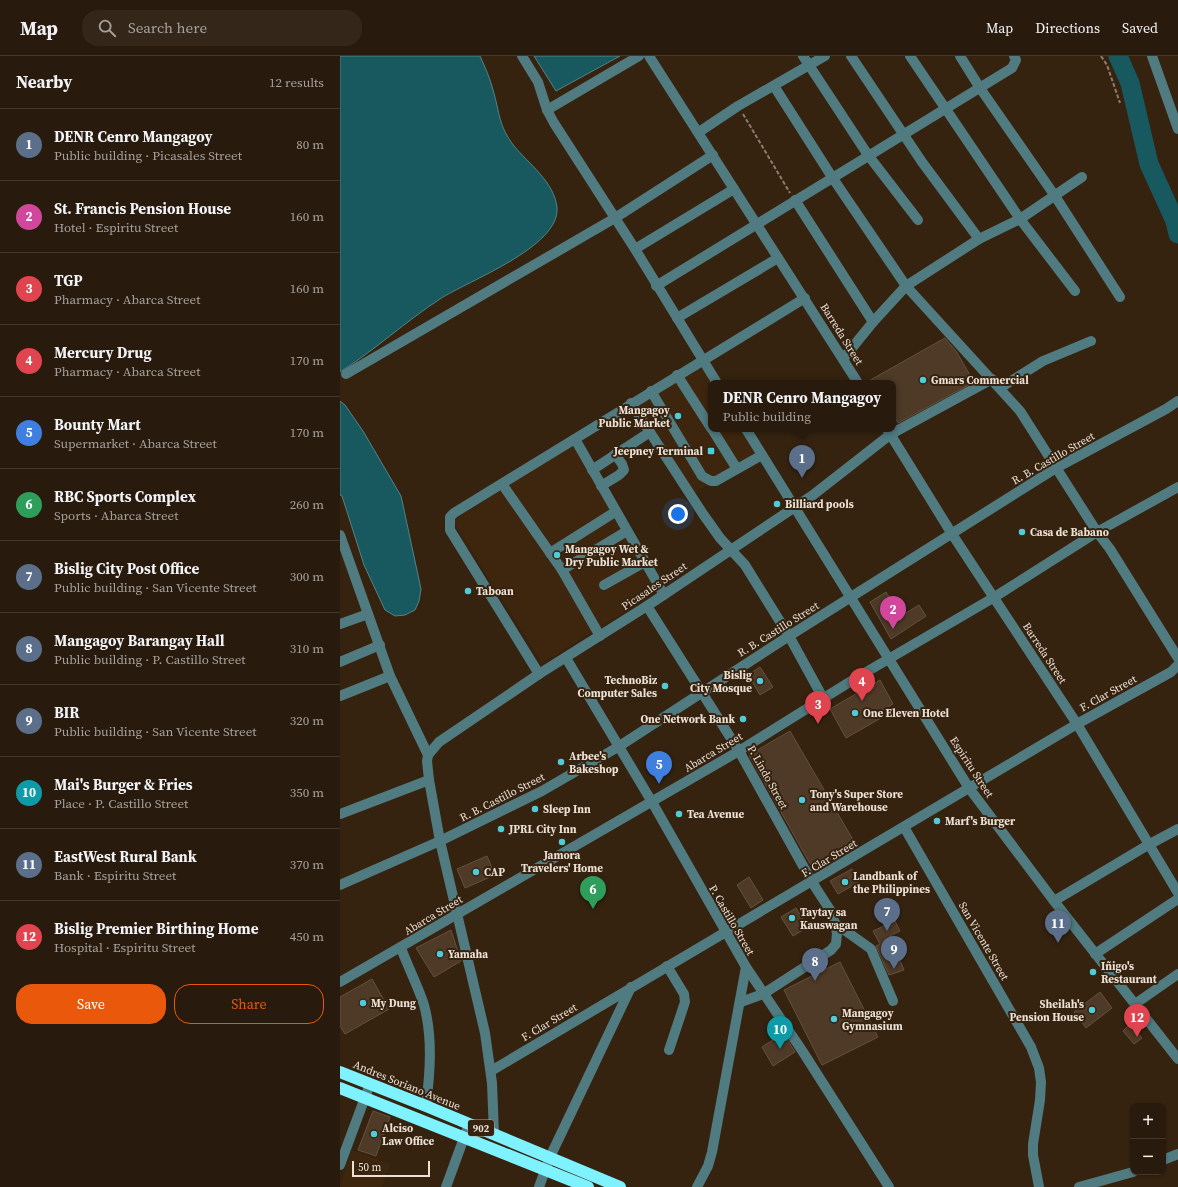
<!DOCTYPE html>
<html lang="en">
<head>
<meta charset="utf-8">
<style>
	:root { --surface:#281a0c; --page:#34271a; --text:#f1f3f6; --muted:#a5a19d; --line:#44382d; --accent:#ea580c }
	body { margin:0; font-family:"Source Serif 4",serif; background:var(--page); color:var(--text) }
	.controls { position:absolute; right:12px; bottom:12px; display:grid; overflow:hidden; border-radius:8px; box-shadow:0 1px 3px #0004 }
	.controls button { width:36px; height:36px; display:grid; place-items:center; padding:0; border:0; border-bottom:1px solid var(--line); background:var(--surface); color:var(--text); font:20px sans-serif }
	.scale { position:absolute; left:12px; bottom:10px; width:78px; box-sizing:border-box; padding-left:4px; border:2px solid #ece0d5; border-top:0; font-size:11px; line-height:14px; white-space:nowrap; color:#ece0d5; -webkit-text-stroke:3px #352310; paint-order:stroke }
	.you { position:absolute; left:338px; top:458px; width:14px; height:14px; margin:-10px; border:3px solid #fff; border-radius:50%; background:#1a73e8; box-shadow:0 0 0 6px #1a73e833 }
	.badge { display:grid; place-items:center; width:26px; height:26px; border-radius:50%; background:var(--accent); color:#fff; font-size:13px; font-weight:700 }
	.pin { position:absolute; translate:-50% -33px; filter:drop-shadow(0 1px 2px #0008) }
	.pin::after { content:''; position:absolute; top:21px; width:14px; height:12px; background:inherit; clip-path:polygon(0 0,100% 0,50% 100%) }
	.popup { position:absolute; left:368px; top:324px; width:188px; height:52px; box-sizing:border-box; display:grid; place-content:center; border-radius:8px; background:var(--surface); filter:drop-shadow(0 1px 3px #0005); font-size:13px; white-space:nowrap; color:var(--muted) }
	.popup b { font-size:15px; color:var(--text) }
	.popup::after { content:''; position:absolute; left:50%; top:100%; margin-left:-8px; border:8px solid transparent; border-top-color:var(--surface) }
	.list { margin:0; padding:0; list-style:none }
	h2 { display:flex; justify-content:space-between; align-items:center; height:52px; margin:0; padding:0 16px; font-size:17px }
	h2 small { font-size:13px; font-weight:400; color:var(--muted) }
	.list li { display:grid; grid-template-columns:26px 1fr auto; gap:12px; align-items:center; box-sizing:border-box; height:72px; padding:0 16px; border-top:1px solid var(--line) }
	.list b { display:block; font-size:15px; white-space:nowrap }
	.list p { margin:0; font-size:13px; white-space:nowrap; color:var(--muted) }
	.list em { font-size:13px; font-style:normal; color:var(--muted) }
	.actions { display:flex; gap:8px; padding:12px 16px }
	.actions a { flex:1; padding:9px 0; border:1px solid var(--accent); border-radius:16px; text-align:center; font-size:14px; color:var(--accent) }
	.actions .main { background:var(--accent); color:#fff }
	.icon { flex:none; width:22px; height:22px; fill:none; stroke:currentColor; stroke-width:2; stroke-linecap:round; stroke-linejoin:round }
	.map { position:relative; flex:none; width:838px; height:1131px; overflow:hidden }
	header { display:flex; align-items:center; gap:24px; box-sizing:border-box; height:56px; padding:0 20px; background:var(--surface); border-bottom:1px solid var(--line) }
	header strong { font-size:19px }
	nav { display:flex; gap:22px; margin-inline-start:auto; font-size:14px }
	.search { width:280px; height:36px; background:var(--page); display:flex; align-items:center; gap:10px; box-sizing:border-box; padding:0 14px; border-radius:16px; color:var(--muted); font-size:15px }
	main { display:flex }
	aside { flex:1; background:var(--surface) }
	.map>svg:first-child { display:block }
	.built { fill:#3e260e }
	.water { fill:#17595f; stroke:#578282 }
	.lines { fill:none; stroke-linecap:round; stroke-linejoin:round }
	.river { stroke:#17595f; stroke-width:19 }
	.building { fill:#4e3a27; stroke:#65503d }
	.path { stroke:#8c7c6d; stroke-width:2; stroke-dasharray:4 2; stroke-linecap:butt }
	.minor { stroke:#507b80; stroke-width:10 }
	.highway { stroke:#7ef2fe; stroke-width:12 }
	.poi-dot { fill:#52cbd8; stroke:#352310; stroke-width:1.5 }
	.labels { text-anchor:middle; stroke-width:4; stroke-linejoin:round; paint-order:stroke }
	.shield { fill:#352310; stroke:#b5a79a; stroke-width:1 }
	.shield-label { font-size:10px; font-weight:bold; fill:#ece0d5 }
	.street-label { font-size:11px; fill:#ece0d5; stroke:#352310 }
	.poi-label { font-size:11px; font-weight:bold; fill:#ece0d5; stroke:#352310; text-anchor:start }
</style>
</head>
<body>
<header>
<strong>Map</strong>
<div class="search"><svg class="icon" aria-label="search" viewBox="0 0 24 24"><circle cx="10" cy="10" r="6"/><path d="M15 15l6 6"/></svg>Search here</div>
<nav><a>Map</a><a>Directions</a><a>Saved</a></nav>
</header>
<main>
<aside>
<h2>Nearby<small>12 results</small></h2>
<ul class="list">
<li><span class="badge" style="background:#5c6f8a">1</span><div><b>DENR Cenro Mangagoy</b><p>Public building · Picasales Street</p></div><em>80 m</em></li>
<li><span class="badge" style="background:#d1479c">2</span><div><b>St. Francis Pension House</b><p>Hotel · Espiritu Street</p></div><em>160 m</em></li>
<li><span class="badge" style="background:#e0444e">3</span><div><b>TGP</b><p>Pharmacy · Abarca Street</p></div><em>160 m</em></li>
<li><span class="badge" style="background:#e0444e">4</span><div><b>Mercury Drug</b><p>Pharmacy · Abarca Street</p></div><em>170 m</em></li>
<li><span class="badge" style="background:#3f7fe0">5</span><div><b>Bounty Mart</b><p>Supermarket · Abarca Street</p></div><em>170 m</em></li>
<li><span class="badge" style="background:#2e9e5b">6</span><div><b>RBC Sports Complex</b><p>Sports · Abarca Street</p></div><em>260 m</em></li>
<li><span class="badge" style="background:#5c6f8a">7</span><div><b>Bislig City Post Office</b><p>Public building · San Vicente Street</p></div><em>300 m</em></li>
<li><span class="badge" style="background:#5c6f8a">8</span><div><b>Mangagoy Barangay Hall</b><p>Public building · P. Castillo Street</p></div><em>310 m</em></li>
<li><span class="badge" style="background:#5c6f8a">9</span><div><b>BIR</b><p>Public building · San Vicente Street</p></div><em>320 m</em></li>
<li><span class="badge" style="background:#0f9aa8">10</span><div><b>Mai's Burger &amp; Fries</b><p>Place · P. Castillo Street</p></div><em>350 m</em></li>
<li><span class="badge" style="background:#5c6f8a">11</span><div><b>EastWest Rural Bank</b><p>Bank · Espiritu Street</p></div><em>370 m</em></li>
<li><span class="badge" style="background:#e0444e">12</span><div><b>Bislig Premier Birthing Home</b><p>Hospital · Espiritu Street</p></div><em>450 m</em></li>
</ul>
<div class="actions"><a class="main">Save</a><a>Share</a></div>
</aside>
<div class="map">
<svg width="838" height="1131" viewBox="0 0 838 1131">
	<rect width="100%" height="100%" fill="#352310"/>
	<g class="built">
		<polygon points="361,309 372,327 371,373 401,373 416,396 355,437 297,347"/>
		<polygon points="234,387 320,534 202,607 113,465"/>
		<polygon points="12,1094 50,1108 42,1131 0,1131"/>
	</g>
	<g class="water">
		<path d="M0 0H140C145 11 150 22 153 34 160 57 158 69 174 90 189 108 214 126 217 151 221 191 127 225 100 243 66 265 35 294 0 316Z"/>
		<polygon points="194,0 280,0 216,35"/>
		<polygon points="0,345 5,349 23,375 61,440 81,533 79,545 75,554 65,559 55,560 45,554 24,509 2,440 0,439"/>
	</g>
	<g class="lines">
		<polyline class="river" points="778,0 790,27 809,108 835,165 838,178"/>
	</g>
	<g class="building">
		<polygon points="605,282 616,295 634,326 558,367 553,358 553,327 525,327"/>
		<polygon points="546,536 554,548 559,545 566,557 579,549 586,560 551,583 530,546"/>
		<polygon points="420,611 433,631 420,639 408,619"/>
		<polygon points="540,624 553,648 538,657 541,662 506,682 490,653"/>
		<polygon points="450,675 516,789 473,813 409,699"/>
		<polygon points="147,800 155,819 125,832 117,813"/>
		<polygon points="512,813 519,826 498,838 490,825"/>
		<polygon points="409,821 423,844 411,852 397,829"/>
		<polygon points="456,852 468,871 453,880 441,861"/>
		<polygon points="555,865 560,875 550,880 564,914 549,919 536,890 540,888 533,875"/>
		<polygon points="111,874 121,905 94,921 76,892"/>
		<polygon points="500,906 538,981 482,1009 444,934"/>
		<polygon points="32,923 49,953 5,978 0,970 0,941"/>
		<polygon points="760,936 772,952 746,972 734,956"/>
		<polygon points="790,968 802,982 794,988 783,975"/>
		<polygon points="443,977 455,996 433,1010 422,991"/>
		<polygon points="33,1055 50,1061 36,1100 18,1094"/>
	</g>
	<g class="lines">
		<g class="path">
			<polyline points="761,0 767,9 780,47"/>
			<polyline points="403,58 450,137"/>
		</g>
		<g class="minor">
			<polyline points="182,0 198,26 207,54 214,67 295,193 377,327"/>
			<polyline points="309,0 518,327"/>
			<polyline points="463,0 528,99 578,164"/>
			<polyline points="511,0 582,106 639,183"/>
			<polyline points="570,0 680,163 735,235"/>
			<polyline points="620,0 640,32 715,140 780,241"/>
			<polyline points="812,0 838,73"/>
			<polyline points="434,30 492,121 566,230 680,355 757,476 770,493 838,602"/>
			<polyline points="207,54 299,0"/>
			<polyline points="359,76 398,50 485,0"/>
			<polyline points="455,144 533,266"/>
			<polyline points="295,193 394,133"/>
			<polyline points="316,230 672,12 676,4 674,0"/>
			<polyline points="337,262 438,202"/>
			<polyline points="503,303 533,266 566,230 639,183 680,163 742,121"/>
			<polyline points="6,318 275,162 373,99"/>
			<polyline points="337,319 371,372"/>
			<polyline points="660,332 703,305 751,285"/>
			<polyline points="311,335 362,420 371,425 376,425 422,399"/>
			<polyline points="291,347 363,458 380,482 405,509 449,580 483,642"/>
			<polyline points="372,373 397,413"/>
			<polyline points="406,373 629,732 714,845 838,1003"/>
			<polyline points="547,373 612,478 737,668 838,837"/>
			<polyline points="235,383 324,539"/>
			<polyline points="252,414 310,376"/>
			<polyline points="162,428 222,514 260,580"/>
			<polyline points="261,430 279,419 284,414 282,408 275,398"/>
			<polyline points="0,479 50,620 88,699 87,705 89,724 100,785 145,977 152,1027 154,1078"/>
			<polyline points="210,497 275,456"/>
			<polyline points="222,514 287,475"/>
			<polyline points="264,529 305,506"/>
			<polyline points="307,550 399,695 472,826 492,857 497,877 496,888 491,894 423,938 401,946"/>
			<polyline points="0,568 28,558"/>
			<polyline points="226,602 312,746 406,911 463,996 549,1131"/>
			<polyline points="0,606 40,589"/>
			<polyline points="199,618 110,474 110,461 114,457 465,242"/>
			<polyline points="0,640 50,620"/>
			<polyline points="88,699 99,686 199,618 307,550 473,439 551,378 652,323"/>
			<polyline points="0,758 89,724"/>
			<polyline points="564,771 691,991 699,1012 701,1026 700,1044 693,1088 693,1099 699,1131"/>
			<polyline points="0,829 100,785 202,735 278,691 449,580 716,412 826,353 838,345"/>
			<polyline points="714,845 808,789 838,773"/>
			<polyline points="496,868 531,893 553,945"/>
			<path d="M61 892C68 911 78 930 84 949 93 982 90 1017 86 1050"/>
			<polyline points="755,898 838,843"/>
			<polyline points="327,910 344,938 345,946 329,994"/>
			<polyline points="0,926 399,695 516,622 653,542 757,476 838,431"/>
			<polyline points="795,948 838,918"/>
			<polyline points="151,1015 737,668 831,616 838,609"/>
			<polyline points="823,1104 838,1098"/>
			<polyline points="0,1109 30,1028"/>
			<polyline points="106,1131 129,1068"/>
			<polyline points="199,1131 210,1101 291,931"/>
			<polyline points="357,1131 368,1110 372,1096 406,911"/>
			<polyline points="739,1131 793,1116"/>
		</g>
		<g class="highway">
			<polyline points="0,1016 86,1050 280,1131"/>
			<polyline points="0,1032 248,1131"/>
		</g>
	</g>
	<g class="poi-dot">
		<circle cx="583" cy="324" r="4"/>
		<circle cx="338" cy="360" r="4"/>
		<rect x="367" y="391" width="8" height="8" rx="2"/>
		<circle cx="437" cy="448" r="4"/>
		<circle cx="682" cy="476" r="4"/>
		<circle cx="217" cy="499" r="4"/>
		<circle cx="128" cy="535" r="4"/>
		<circle cx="420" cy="625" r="4"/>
		<circle cx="325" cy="630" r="4"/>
		<circle cx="515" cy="657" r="4"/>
		<circle cx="403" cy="663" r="4"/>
		<circle cx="221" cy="706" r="4"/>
		<circle cx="462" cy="744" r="4"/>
		<circle cx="195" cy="753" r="4"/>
		<circle cx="339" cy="758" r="4"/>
		<circle cx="597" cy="765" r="4"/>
		<circle cx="161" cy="773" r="4"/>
		<circle cx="222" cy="786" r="4"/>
		<circle cx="136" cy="816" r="4"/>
		<circle cx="505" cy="826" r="4"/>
		<circle cx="452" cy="862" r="4"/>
		<circle cx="100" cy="898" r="4"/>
		<circle cx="753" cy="916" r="4"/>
		<circle cx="23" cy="947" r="4"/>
		<circle cx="752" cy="954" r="4"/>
		<circle cx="494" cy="963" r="4"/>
		<circle cx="34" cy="1078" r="4"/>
	</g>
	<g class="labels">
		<rect class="shield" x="128" y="1064" width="26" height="16" rx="3"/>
		<g class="shield-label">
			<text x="141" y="1076">902</text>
		</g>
		<g class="street-label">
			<text transform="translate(502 278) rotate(58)" y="4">Barreda Street</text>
			<text transform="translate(713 402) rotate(-30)" y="4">R. B. Castillo Street</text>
			<text transform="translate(314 530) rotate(-34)" y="4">Picasales Street</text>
			<text transform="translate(438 573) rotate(-32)" y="4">R. B. Castillo Street</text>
			<text transform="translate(705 597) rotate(57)" y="4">Barreda Street</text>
			<text transform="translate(768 637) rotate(-29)" y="4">F. Clar Street</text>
			<text transform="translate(373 696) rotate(-31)" y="4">Abarca Street</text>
			<text transform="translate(632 711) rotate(57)" y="4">Espiritu Street</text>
			<text transform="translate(428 721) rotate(61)" y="4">P. Lindo Street</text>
			<text transform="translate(162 741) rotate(-27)" y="4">R. B. Castillo Street</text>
			<text transform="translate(489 802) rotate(-31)" y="4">F. Clar Street</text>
			<text transform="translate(93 859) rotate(-31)" y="4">Abarca Street</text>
			<text transform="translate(392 864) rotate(60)" y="4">P. Castillo Street</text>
			<text transform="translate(644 885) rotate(60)" y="4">San Vicente Street</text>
			<text transform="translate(209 966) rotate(-31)" y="4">F. Clar Street</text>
			<text transform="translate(67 1029) rotate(22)" y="4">Andres Soriano Avenue</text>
		</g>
		<g class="poi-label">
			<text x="591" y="328">Gmars Commercial</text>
			<text x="330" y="358" text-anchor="end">Mangagoy<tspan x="330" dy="13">Public Market</tspan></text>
			<text x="363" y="399" text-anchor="end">Jeepney Terminal</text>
			<text x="445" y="452">Billiard pools</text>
			<text x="690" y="480">Casa de Babano</text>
			<text x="225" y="497">Mangagoy Wet &amp;<tspan x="225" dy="13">Dry Public Market</tspan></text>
			<text x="136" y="539">Taboan</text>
			<text x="412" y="623" text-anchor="end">Bislig<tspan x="412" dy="13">City Mosque</tspan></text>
			<text x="317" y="628" text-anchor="end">TechnoBiz<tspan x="317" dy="13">Computer Sales</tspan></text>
			<text x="523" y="661">One Eleven Hotel</text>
			<text x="395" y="667" text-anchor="end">One Network Bank</text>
			<text x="229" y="704">Arbee's<tspan x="229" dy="13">Bakeshop</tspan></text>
			<text x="470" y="742">Tony's Super Store<tspan x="470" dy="13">and Warehouse</tspan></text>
			<text x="203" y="757">Sleep Inn</text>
			<text x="347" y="762">Tea Avenue</text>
			<text x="605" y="769">Marf's Burger</text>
			<text x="169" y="777">JPRL City Inn</text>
			<text x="222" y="803" text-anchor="middle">Jamora<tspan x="222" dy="13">Travelers' Home</tspan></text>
			<text x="144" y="820">CAP</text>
			<text x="513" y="824">Landbank of<tspan x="513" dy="13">the Philippines</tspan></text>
			<text x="460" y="860">Taytay sa<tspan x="460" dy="13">Kauswagan</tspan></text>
			<text x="108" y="902">Yamaha</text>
			<text x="761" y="914">Iñigo's<tspan x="761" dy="13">Restaurant</tspan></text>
			<text x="31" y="951">My Dung</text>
			<text x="744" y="952" text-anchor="end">Sheilah's<tspan x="744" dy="13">Pension House</tspan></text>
			<text x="502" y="961">Mangagoy<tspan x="502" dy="13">Gymnasium</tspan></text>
			<text x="42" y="1076">Alciso<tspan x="42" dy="13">Law Office</tspan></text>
		</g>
	</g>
</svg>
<div class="controls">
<button>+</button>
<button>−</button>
</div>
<div class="scale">50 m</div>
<div class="you"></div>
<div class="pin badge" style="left:462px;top:422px;background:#5c6f8a">1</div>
<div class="popup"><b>DENR Cenro Mangagoy</b>Public building</div>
<div class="pin badge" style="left:553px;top:573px;background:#d1479c">2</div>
<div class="pin badge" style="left:478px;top:668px;background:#e0444e">3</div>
<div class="pin badge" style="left:522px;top:645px;background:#e0444e">4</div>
<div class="pin badge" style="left:319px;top:728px;background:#3f7fe0">5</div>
<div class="pin badge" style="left:253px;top:853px;background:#2e9e5b">6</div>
<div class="pin badge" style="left:547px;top:875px;background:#5c6f8a">7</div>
<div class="pin badge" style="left:475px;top:925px;background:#5c6f8a">8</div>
<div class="pin badge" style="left:554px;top:913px;background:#5c6f8a">9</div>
<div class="pin badge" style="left:440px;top:993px;background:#0f9aa8">10</div>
<div class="pin badge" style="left:718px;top:887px;background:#5c6f8a">11</div>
<div class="pin badge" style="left:797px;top:981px;background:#e0444e">12</div>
</div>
</main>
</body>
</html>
